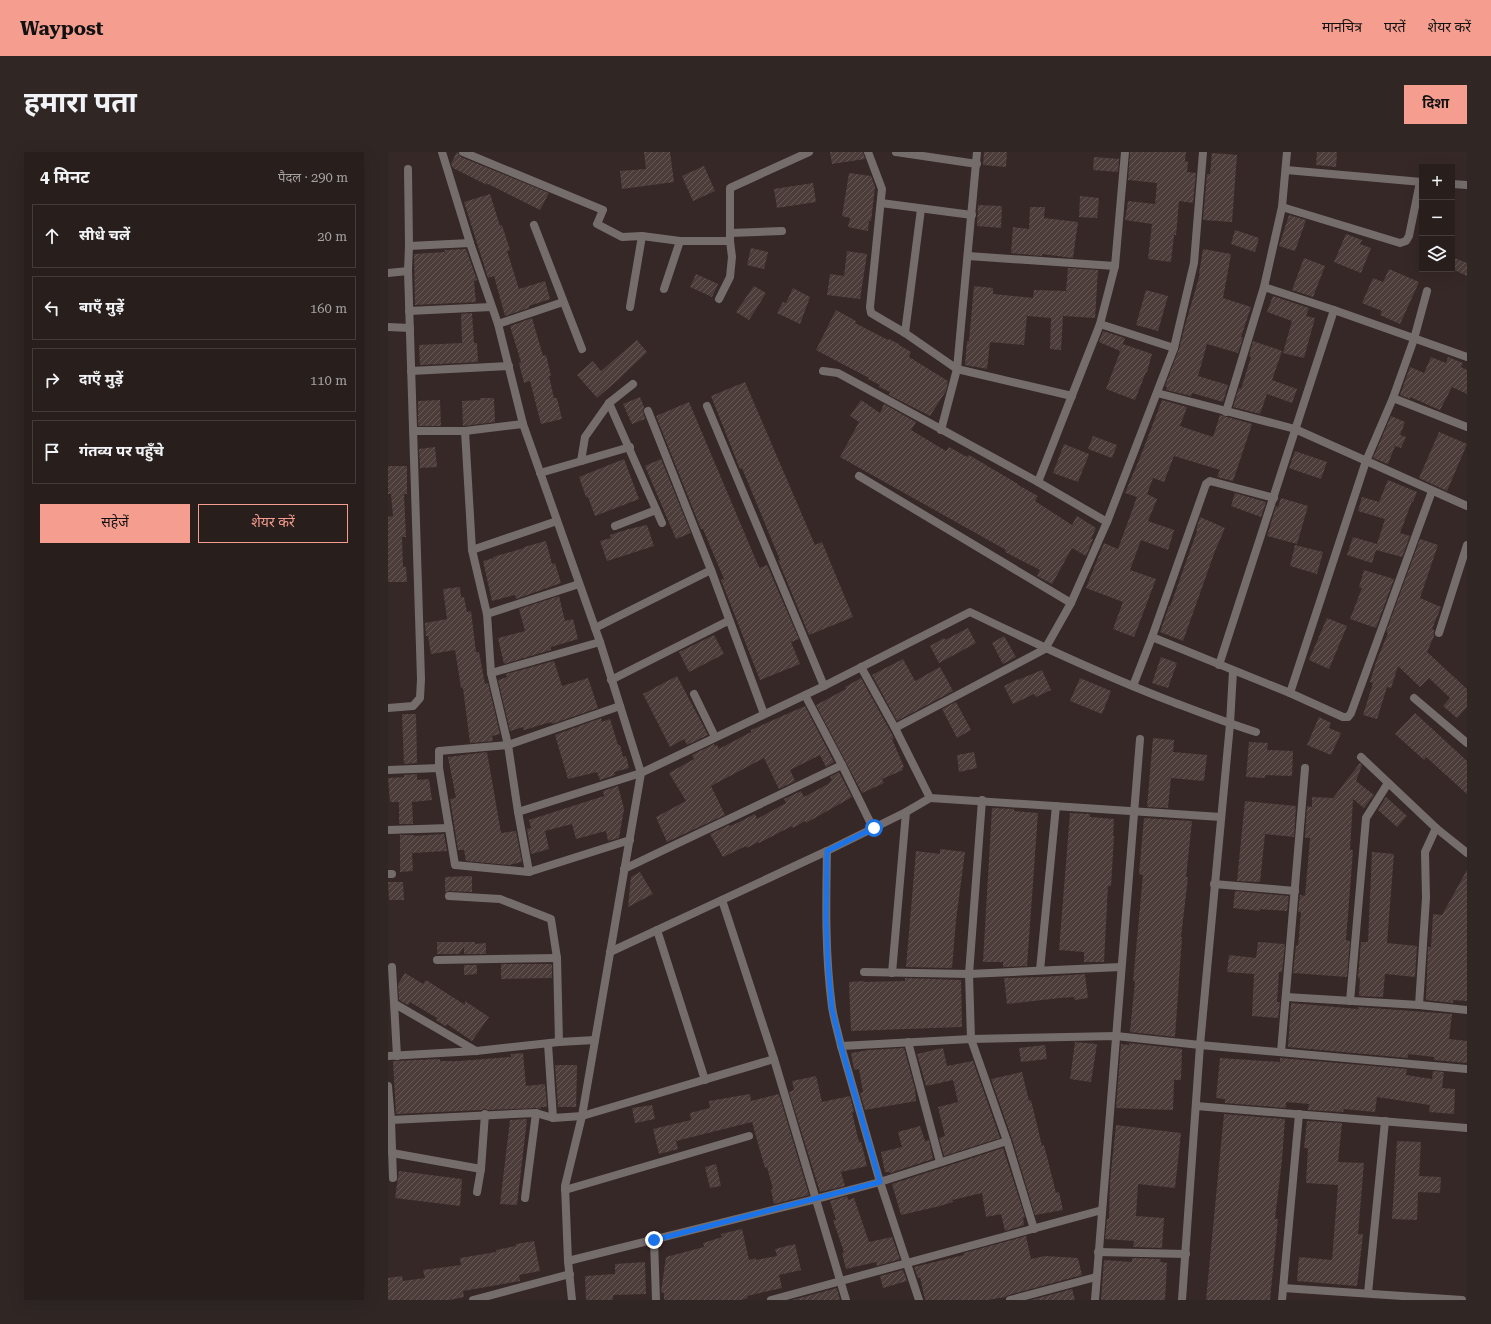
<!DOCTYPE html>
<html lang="hi">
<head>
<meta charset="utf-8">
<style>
	:root { --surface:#281e1c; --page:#302725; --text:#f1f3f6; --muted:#a5a2a3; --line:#443c3b; --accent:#f59d8f }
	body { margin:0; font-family:"Roboto Serif","Noto Sans Devanagari",serif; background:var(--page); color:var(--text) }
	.controls { position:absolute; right:12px; top:12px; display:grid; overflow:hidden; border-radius:0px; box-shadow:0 4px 16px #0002 }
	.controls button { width:36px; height:36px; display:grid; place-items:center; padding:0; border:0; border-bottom:1px solid var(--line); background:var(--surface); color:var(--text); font:20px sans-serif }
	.stop { position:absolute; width:12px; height:12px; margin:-9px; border:3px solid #1a73e8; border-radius:50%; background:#fff }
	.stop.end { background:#1a73e8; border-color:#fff; box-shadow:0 1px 4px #0008 }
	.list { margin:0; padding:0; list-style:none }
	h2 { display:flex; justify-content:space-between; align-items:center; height:52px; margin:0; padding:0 16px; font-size:17px }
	h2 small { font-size:13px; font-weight:400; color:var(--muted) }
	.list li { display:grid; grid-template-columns:26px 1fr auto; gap:12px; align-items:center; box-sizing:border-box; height:64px; margin:0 8px 8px; padding:0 8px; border:1px solid var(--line); border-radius:0px }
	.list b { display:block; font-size:15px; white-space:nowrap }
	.list em { font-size:13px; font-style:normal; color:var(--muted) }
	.actions { display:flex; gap:8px; padding:12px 16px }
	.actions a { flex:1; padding:9px 0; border:1px solid var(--accent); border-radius:0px; text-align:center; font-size:14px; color:var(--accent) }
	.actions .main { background:var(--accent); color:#111 }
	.icon { flex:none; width:22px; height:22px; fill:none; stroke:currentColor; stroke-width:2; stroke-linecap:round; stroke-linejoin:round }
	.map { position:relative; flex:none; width:1079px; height:1148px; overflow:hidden; border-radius:0px }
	header { display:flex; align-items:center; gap:24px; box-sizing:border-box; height:56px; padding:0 20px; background:var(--accent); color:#111 }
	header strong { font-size:19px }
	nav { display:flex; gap:22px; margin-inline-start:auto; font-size:14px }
	.intro { display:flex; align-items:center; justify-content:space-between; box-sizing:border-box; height:96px; padding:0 24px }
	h1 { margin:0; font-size:28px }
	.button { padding:10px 18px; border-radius:0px; background:var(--accent); color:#111; font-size:14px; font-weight:700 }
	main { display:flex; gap:24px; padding:0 24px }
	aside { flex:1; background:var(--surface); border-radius:0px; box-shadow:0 4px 16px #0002 }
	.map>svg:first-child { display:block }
	.building { fill:url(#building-hatch) }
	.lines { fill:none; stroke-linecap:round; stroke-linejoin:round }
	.minor { stroke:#756d6c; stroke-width:8 }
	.route { stroke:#1a73e8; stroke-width:5 }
</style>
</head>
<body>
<header>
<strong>Waypost</strong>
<nav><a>मानचित्र</a><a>परतें</a><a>शेयर करें</a></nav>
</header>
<div class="intro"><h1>हमारा पता</h1><a class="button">दिशा</a></div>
<main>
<aside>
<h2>4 मिनट<small>पैदल · 290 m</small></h2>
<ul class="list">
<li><svg class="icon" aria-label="ahead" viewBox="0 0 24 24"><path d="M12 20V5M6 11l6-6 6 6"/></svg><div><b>सीधे चलें</b></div><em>20 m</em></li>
<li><svg class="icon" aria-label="left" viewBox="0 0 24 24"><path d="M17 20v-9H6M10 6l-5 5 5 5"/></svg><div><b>बाएँ मुड़ें</b></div><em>160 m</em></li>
<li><svg class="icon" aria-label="right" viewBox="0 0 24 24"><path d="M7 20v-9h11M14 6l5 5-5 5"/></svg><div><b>दाएँ मुड़ें</b></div><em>110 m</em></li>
<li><svg class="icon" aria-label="arrive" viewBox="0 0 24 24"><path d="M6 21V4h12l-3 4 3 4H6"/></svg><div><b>गंतव्य पर पहुँचे</b></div></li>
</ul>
<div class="actions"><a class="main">सहेजें</a><a>शेयर करें</a></div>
</aside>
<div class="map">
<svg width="1079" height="1148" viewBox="0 0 1079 1148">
	<defs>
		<pattern id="building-hatch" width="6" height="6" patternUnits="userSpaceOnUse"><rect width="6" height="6" fill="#4c3d3a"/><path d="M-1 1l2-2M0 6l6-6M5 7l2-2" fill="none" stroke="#665856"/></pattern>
	</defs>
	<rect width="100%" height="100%" fill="#362826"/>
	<g class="building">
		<polygon points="69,0 73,5 161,41 152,58 98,31 99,33 65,16 63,12"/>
		<polygon points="256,0 282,0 286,30 234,37 232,19 258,17"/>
		<polygon points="442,0 475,0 477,7 444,12"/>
		<polygon points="596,0 619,0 618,15 595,13"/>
		<polygon points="742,0 798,0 797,9 800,10 799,20 808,21 805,51 791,49 788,83 786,83 783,110 760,107 764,72 737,68 740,49 767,52 769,31 740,28"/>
		<polygon points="929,0 949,0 948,15 928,13"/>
		<polygon points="824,1 849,3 844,70 815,68 819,22 822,22"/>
		<polygon points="706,5 731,7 730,20 705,18"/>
		<polygon points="316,14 327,39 305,49 294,24"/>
		<polygon points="461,21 483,24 487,35 483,69 481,69 480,79 460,75 462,66 454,64"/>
		<polygon points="425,31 428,50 389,56 386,37"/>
		<polygon points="102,42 112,74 114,73 122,98 119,99 131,137 157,129 162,147 141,154 141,156 117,164 106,124 100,126 76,50"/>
		<polygon points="692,44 711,46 709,66 691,65"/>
		<polygon points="590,53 614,54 613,76 589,74"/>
		<polygon points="642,55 657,55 656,66 690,70 685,106 654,102 654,104 623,101 625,75 641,77"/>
		<polygon points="901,63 918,68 907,99 891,94"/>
		<polygon points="847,78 871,86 867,100 843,92"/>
		<polygon points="958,82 974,88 972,92 983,96 973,121 946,110"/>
		<polygon points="363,96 380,100 376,117 359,113"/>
		<polygon points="78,97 89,128 86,129 88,150 27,153 26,102 57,100 57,98"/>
		<polygon points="815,97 843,102 835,146 863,155 853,185 855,186 850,201 819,192 810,224 840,233 835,250 804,241 803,244 778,238 779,235 777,234 791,197 798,170 812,122 811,122"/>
		<polygon points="459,99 479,102 472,147 439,143 442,122 456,124"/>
		<polygon points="1064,105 1079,111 1079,124 1064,117"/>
		<polygon points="916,106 937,114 925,145 904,138"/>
		<polygon points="680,116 710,118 707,166 675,164 673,198 662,197 663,166 639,164 636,193 602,190 599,217 577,213 579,189 581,189 586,134 605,136 605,142 645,146 646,138 678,139"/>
		<polygon points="1001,117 1031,130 1012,172 992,163 994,159 974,151 985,126 995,130"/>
		<polygon points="308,122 330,132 324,145 302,135"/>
		<polygon points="366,134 378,141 361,168 348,160"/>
		<polygon points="405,136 422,145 412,172 389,161 395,150 398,151"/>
		<polygon points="758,138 780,144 770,179 748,173"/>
		<polygon points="885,144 921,156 918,164 927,166 916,206 895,201 904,169 879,160"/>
		<polygon points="448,158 468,169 467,171 500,188 501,187 511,192 511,193 523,200 521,205 560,229 558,239 542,264 501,243 502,240 491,235 492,233 480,227 481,226 428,198"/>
		<polygon points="84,161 86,191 89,191 90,210 32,213 31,193 74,191 73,162"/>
		<polygon points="144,166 155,204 158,203 163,224 161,224 166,246 169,246 174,267 153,272 142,229 136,231 131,211 133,210 122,174"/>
		<polygon points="715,179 737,186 732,199 711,190"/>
		<polygon points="249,188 259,200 231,227 209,246 189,223 205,209 213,219"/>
		<polygon points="865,189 894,199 884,228 909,237 904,251 879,242 872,262 845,255 851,236 853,237 863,205 861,204"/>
		<polygon points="735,192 764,202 759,220 758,220 747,248 718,237"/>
		<polygon points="1043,205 1058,211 1060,205 1075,211 1073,215 1079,218 1079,242 1064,235 1052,258 1022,245 1022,247 1012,243 1022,215 1036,221"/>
		<polygon points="357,230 427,393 434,390 465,465 421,483 390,408 392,408 380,379 354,316 352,317 323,244"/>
		<polygon points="252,245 256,255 255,259 257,267 244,272 235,252"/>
		<polygon points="92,246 106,246 107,270 75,274 74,249 92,248"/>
		<polygon points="52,248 53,274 30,274 30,249"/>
		<polygon points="473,248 492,261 496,252 528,270 523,278 558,299 561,295 579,305 581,303 630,332 630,333 650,344 647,349 684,373 689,364 708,376 703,387 705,387 698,404 684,396 664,432 649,424 652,418 617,400 618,398 452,305 471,270 462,264"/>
		<polygon points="774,248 799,255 792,274 825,285 832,263 864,272 845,329 829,325 832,318 786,304 776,330 765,326 759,342 769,347 760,369 786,378 780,398 753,388 742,418 768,427 746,485 725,477 735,450 698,436 716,391 730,397 749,345 737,341 753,303"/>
		<polygon points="301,250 370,413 372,416 379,413 411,487 403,490 412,512 372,528 333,428 336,427 315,377 313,377 268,264"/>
		<polygon points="1003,264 1017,270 1012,283 1018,285 1013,296 1007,294 1000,312 985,306"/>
		<polygon points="1051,280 1079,292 1059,339 1031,326"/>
		<polygon points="705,284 729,293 724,306 700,297"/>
		<polygon points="676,292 701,302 690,330 665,321"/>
		<polygon points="47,295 49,315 32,316 31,297"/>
		<polygon points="907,299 939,310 933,327 901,316"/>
		<polygon points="236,307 251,347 207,364 200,345 198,345 191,325"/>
		<polygon points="273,307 303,381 288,387 257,314"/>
		<polygon points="0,314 19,314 19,342 16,342 18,385 14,385 15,415 18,415 19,430 0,430 0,365 5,364 3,342 0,342"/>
		<polygon points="1000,328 1029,340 1025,350 1024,349 1012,381 1022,384 1014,405 988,398 984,411 959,403 965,385 989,392 997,367 970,359 974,345 991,350"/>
		<polygon points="847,341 878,350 873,365 843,354"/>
		<polygon points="893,346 920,354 909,392 879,384 888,354 890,355"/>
		<polygon points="812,365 837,376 827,399 795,489 772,480 781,454 782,455 809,379 808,378"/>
		<polygon points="259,373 266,394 219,409 212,389 223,386 222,383 241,377"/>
		<polygon points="1032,387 1050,393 1032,446 1053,455 1044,477 1046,478 1046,484 1039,500 1079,537 1079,555 1069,566 1055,554 1062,546 1041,526 1032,535 1010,514 1003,536 999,535 989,567 975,563 985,531 982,530 988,510 1000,481 998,480"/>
		<polygon points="158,389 164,412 167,411 173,431 128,447 127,443 104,449 95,409 106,406 105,405 136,396 136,395"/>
		<polygon points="907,393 935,400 929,422 902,414"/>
		<polygon points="976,418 1006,427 988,476 962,467 974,436 971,435"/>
		<polygon points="72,435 73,445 76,445 79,460 83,459 88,500 91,500 97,532 100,531 112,582 104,584 105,589 82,591 75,536 73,536 67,498 43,502 40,484 38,484 37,471 59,467 55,437"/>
		<polygon points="171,444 177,469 185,467 190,487 163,495 163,498 116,512 110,486 137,479 131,457"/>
		<polygon points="939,466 959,474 941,517 921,508"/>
		<polygon points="580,476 588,491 551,511 542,494 556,486 557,488"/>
		<polygon points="326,483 336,502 301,520 291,500"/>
		<polygon points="616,484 628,505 615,512 604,491"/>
		<polygon points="773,505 789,511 780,536 764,531"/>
		<polygon points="515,507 527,529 552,515 565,539 509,569 484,523"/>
		<polygon points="166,509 174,534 200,526 210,556 164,572 163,570 136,578 135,575 122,579 110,528 119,525 118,522"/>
		<polygon points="654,518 663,538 648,545 646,542 625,552 616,534 630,527 630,528"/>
		<polygon points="289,524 320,583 299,593 296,587 282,595 255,542"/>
		<polygon points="473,526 506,586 504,587 516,615 514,616 515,618 494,627 496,631 474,641 428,553 458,537 457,535"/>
		<polygon points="692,526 723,539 714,562 682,549"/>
		<polygon points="568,550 583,578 569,586 554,557"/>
		<polygon points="417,554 446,610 438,615 432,603 402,618 407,629 391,637 376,606 323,634 337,663 279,690 268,665 298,649 281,621 306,607 304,603 326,592 327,594 329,593 331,597 363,580 363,578"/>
		<polygon points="1027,561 1079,609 1079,642 1038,605 1036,608 1007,582"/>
		<polygon points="14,562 28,562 29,611 16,612"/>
		<polygon points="931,565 943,571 941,576 953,581 943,603 919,593"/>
		<polygon points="213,566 214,570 222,567 230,593 232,593 235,605 238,604 241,616 226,620 227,623 212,628 209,620 180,627 167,583"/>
		<polygon points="765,586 786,588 785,600 819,603 816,629 783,626 780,656 759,655"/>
		<polygon points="861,590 880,591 879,598 905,599 904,624 877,623 877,626 858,625"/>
		<polygon points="99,600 113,681 128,679 134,710 121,713 78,709 76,698 70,698 62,647 68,646 60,605"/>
		<polygon points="586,600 589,616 571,620 569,603"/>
		<polygon points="972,611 974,613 968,629 986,643 976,656 965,647 962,698 965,698 958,788 962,789 959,825 905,821 908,793 910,794 913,760 910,760 912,743 917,744 920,710 922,686 917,686 919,654 924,655 924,645 945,646"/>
		<polygon points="451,620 464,645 418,671 417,669 405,676 404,674 371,691 370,690 359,696 358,694 335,705 322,682 341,673 342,674 345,673 367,662 369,667 398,651 396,647 413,639 416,645 440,632 444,628 442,625"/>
		<polygon points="29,622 29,628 41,627 44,648 24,650 25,672 11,672 11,650 2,650 0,626 16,625 16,623"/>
		<polygon points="230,634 236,657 231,686 220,689 218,679 188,687 184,672 157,679 161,697 143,702 139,677 143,676 141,668 216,644 215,639"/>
		<polygon points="998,645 1019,664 1009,675 990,658"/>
		<polygon points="857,649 908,654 906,685 877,682 872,730 849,729"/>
		<polygon points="604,656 626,657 626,659 650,661 639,814 615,815 615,810 595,810"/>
		<polygon points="682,661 702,662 702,665 726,667 725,684 726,684 723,734 720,734 716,810 696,810 696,800 671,798"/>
		<polygon points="756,666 804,669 798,725 800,725 793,785 794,785 787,885 742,880 747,829 745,829 755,723 751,722"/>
		<polygon points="56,682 59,699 24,701 25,719 12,720 12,683 26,683 26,684"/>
		<polygon points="552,697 577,700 568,768 564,816 518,815 528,699 552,702"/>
		<polygon points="984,700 1006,702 999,791 1029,794 1027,825 997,822 995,845 971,844 972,826 970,826 973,790 980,790"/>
		<polygon points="1079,718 1079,849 1065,848 1065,851 1038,848 1040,795 1043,795 1045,762 1054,763"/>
		<polygon points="252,720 265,742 240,755 243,725"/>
		<polygon points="84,724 84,740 61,739 57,740 57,725"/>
		<polygon points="0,730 15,730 16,748 1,748"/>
		<polygon points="847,739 901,744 899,759 872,757 872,759 845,756"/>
		<polygon points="49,790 87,790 87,792 98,791 98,802 76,802 76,795 71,802 49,802"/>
		<polygon points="870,790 897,792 894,820 891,820 889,850 892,850 890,866 864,864 866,822 839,820 841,803 868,806"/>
		<polygon points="113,812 164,812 164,826 113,827"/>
		<polygon points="76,813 89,813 89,822 76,823"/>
		<polygon points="17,821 35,832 38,828 77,853 77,849 101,865 84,889 59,872 57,874 48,868 49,866 22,850 20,853 11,848 10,832"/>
		<polygon points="697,822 700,846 687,848 686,845 672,846 619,852 616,826 655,825"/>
		<polygon points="517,826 573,828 574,875 463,879 461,830 476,829 476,830 517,829"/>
		<polygon points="903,851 970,857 970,855 1064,862 1061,887 1079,889 1079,911 1046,908 1046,905 1020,902 1020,906 900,895"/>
		<polygon points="687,890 709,892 703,930 682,927"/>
		<polygon points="741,891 794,897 793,928 786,928 785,958 728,956 733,892 741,893"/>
		<polygon points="657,893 659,907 633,910 631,896"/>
		<polygon points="516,896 527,937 528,949 477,958 472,941 475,940 471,917 466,918 463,901 481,898"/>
		<polygon points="555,896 559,914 585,909 612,986 556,1004 551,986 557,984 550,955 570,950 565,928 538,934 529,902"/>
		<polygon points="135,901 138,934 157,932 159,955 153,955 153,957 148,956 100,958 97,957 93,958 8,962 5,909 52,907 52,909 71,909 123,905 123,902"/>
		<polygon points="832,906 892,910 892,906 1019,917 1018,923 1044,927 1045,919 1056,920 1054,936 1067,937 1066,962 1041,960 1042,953 989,945 987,960 956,957 955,960 920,958 921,952 898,950 898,956 837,951 837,947 828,946"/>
		<polygon points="167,913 189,913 188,955 170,955"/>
		<polygon points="634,920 641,949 643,948 654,994 656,993 668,1041 671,1040 675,1058 647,1063 624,987 603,927"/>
		<polygon points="428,924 434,950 462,944 466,960 464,961 471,990 473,990 479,1014 453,1020 457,1034 432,1040 401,940 406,938 404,929"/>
		<polygon points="362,942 363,949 391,942 421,1043 386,1052 383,1038 385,1037 379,1015 377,1016 364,970 288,989 290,997 271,1002 265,977 303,968 302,961 322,956 321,949"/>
		<polygon points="264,953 267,967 247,971 244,956"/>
		<polygon points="836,962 897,967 894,1008 887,1067 890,1067 882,1148 818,1148"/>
		<polygon points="139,967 129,1053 112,1052 122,968"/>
		<polygon points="919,969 954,971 950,1010 976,1011 970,1082 975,1082 969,1134 909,1129 911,1105 944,1108 950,1033 918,1031 920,996 916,996"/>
		<polygon points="728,973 793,981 787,1036 750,1032 748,1064 776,1066 774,1096 745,1095 746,1089 717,1087 719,1067 721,1067 722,1029"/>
		<polygon points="532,974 537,989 541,988 545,1007 502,1021 501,1020 497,1020 493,1000 514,995 510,980"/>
		<polygon points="1009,989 1033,990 1031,1024 1053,1025 1052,1041 1030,1040 1029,1068 1004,1067"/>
		<polygon points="615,996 637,1065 635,1066 636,1073 617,1079 613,1062 598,1065 594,1041 564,1048 565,1050 552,1054 513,1063 504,1032"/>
		<polygon points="328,1012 333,1034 322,1036 317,1015"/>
		<polygon points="11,1019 74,1027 72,1054 7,1046"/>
		<polygon points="459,1044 460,1048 466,1046 481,1090 504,1085 512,1107 489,1114 488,1110 458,1117 454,1101 456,1100 445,1068 448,1068 442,1049"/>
		<polygon points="354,1077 361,1108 368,1106 368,1108 389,1104 387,1097 407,1092 413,1118 391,1123 394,1136 359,1144 360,1146 353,1148 276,1148 276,1141 273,1140 278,1105 316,1095 315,1091 334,1085 333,1082"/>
		<polygon points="638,1084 643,1107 657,1104 690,1106 694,1123 621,1143 617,1145 600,1148 537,1148 532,1125 530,1126 526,1115 576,1103 576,1101"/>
		<polygon points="146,1089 152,1119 131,1123 132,1129 75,1139 76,1145 61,1148 0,1148 0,1126 14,1124 15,1129 37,1126 35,1118 73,1113 72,1106 108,1100 108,1098 128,1094 128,1092"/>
		<polygon points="744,1106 773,1107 772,1110 779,1111 777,1148 713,1148 716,1108 744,1110"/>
		<polygon points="257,1110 258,1142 225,1143 225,1148 198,1148 197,1124 227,1122 227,1112"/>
		<polygon points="515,1118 519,1129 495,1136 492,1124"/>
		<polygon points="449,1136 452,1148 404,1148"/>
		<polygon points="684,1137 687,1148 643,1148"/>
	</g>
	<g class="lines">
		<g class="minor">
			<polyline points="54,0 82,91 110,172 135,272 212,490 253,621 194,964 177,1034 180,1109 184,1148"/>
			<polyline points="75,0 215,58 209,72 234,85 254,84 292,89 342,89"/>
			<polyline points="480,0 494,37 482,155 483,161 517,181 569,217 684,244"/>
			<polyline points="508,0 589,12"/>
			<polyline points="898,18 1034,30"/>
			<polyline points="1064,32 1079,33"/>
			<polyline points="493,51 584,63"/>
			<polyline points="894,55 1012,91 1018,89 1021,84 1032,30"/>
			<polyline points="146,73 194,197"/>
			<polyline points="342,81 394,79"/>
			<polyline points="21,94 82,91"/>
			<polyline points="580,104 727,114"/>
			<polyline points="0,121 20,119"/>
			<polyline points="876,135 946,158 1079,205"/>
			<polyline points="276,137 292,89"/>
			<polyline points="331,147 342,125 344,105 342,89 342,36 421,0"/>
			<polyline points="242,155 254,84"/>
			<polyline points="21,159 103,155"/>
			<polyline points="110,172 175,150"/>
			<polyline points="712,172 786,196"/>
			<polyline points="0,175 22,176"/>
			<polyline points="517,181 533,57"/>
			<polyline points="23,219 121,214"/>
			<polyline points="435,219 450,221 650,330 719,370"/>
			<polyline points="769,241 907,277 1079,354"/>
			<polyline points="1005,246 1079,275"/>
			<polyline points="221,251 274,371"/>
			<polyline points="319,254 436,534"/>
			<polyline points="260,259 323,418"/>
			<polyline points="838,260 876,135 894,55 899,0"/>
			<polyline points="553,278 569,217 589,0"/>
			<polyline points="25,279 77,279 135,272"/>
			<polyline points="77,279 84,398 99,462 103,521 120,593 130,660 141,720"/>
			<polyline points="193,309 197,285 221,251 245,232"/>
			<polyline points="152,321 242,295"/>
			<polyline points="471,324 683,451"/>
			<polyline points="650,330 712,172 727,114 737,0"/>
			<polyline points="227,374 268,358"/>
			<polyline points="84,398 169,369"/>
			<polyline points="99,462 191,432"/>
			<polyline points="207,476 323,418 376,562"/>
			<polyline points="1051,481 1079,393"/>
			<polyline points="764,485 902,541 955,565 960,565 963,561 1044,339"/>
			<polyline points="831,513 946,158"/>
			<polyline points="473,515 507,576 542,646 833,665"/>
			<polyline points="103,521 212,490"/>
			<polyline points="223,528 340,469"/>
			<polyline points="745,534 764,485 818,332 822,329 886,346"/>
			<polyline points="902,541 978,309 1005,246 1026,187 1039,139"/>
			<polyline points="306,542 327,585"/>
			<polyline points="417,543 454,613 485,676"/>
			<polyline points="1026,546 1079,591"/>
			<polyline points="232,554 120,593 51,599 51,616 67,713 141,720 242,688"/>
			<polyline points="0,556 25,554 32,546 33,527 20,119 21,94 20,17"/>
			<polyline points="507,576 657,497 683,451 719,370 786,196 806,111 815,0"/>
			<polyline points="973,605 1048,676 1079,701"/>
			<polyline points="0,618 51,616"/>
			<polyline points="594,648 581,822 583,887 619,989 646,1077"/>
			<path d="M130 660 253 621 436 534 582 460C648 492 714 523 782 549 811 560 839 571 868 580"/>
			<polyline points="0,678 61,676"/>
			<path d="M439 699C438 751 437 803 444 855 446 868 450 881 453 894"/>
			<polyline points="236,717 454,613"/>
			<polyline points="0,722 4,722"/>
			<polyline points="826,732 907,739"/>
			<polyline points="61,744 112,747 163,767 169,806 171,890"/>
			<polyline points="334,748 386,907 458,1148"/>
			<polyline points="269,778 317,928"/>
			<polyline points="222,800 439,699 518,660"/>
			<polyline points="49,808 169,806"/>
			<polyline points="4,815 9,904"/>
			<polyline points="652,818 668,654"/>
			<polyline points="476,820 581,822 733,815"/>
			<polyline points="504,821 518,660 542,646"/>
			<polyline points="898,845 1031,853 1079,858"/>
			<polyline points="962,849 978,666 1000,631"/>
			<polyline points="7,852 88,899"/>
			<polyline points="1031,853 1038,746 1037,700 1048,676"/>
			<polyline points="520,890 552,1010"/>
			<polyline points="160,892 165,966"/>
			<polyline points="893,900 917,616"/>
			<polyline points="0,904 88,899 171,890 207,888"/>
			<polyline points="0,934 3,968 5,1026"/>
			<polyline points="808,954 1079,976"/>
			<polyline points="3,968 148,961 165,966 194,964 386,907"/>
			<polyline points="4,1001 93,1017"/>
			<polyline points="177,1038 361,984"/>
			<polyline points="89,1040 93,1017 97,962"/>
			<polyline points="137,1046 148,961"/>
			<polyline points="266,1088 268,1148"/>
			<polyline points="710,1100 798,1102"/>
			<polyline points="180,1109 428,1047 492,1030 619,989"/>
			<polyline points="895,1136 1074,1148"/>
			<polyline points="980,1141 997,969"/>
			<polyline points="85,1148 182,1122"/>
			<polyline points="383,1148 714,1058"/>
			<polyline points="531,1148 492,1030 453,894 583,887 728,884 812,893 1079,917"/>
			<polyline points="622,1148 708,1125"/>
			<polyline points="707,1148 752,587"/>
			<polyline points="794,1148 812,893 842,572 845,519"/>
			<polyline points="894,1148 911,962"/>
		</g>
	</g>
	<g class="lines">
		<polyline class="route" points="266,1088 492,1030 453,894 444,857 440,813 438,766 439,699 486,676"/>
	</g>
</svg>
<div class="controls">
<button>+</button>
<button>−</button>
<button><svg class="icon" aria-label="layers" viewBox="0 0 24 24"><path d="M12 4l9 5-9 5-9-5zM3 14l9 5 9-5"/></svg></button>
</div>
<div class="stop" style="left:486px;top:676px"></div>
<div class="stop end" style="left:266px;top:1088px"></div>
</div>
</main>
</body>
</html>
